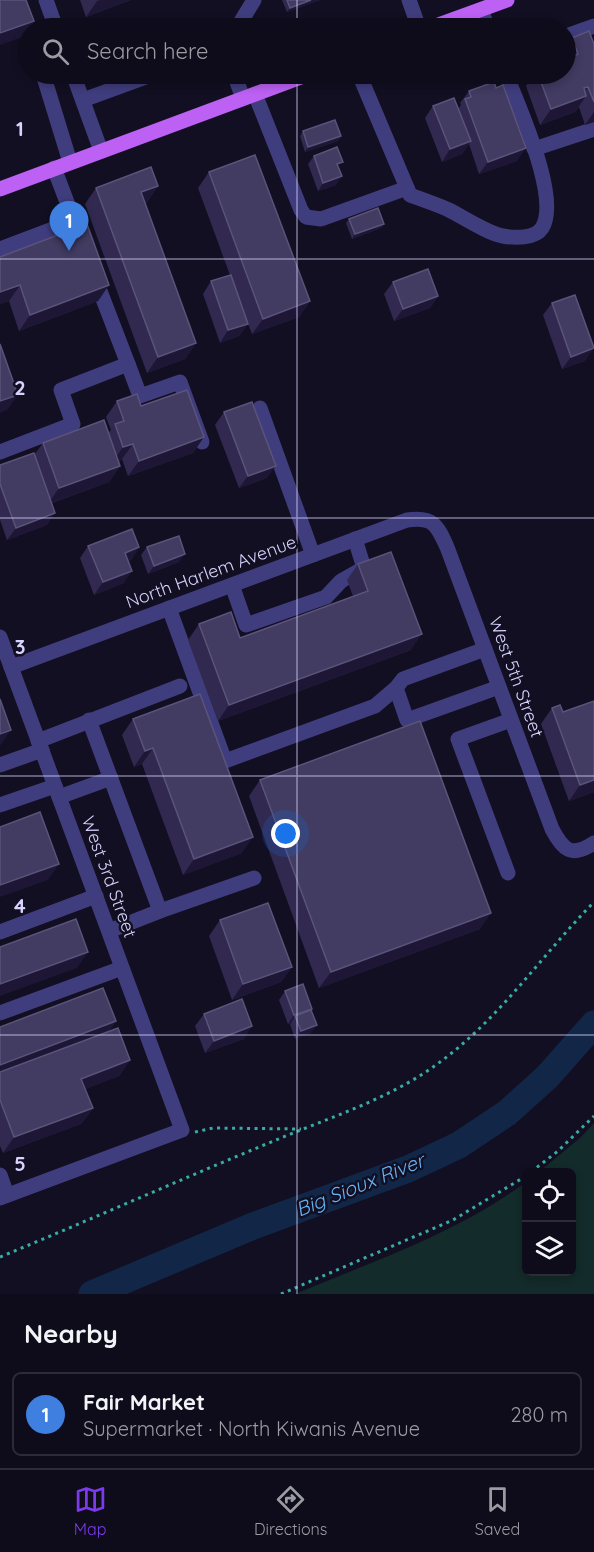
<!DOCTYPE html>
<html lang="en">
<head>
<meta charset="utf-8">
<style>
	:root { --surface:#0e0b1a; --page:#1c1927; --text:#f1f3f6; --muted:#9b9ba2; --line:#2e2b39; --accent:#7c3aed }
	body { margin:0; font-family:Quicksand,sans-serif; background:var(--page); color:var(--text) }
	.controls { position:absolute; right:18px; bottom:18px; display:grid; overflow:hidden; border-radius:9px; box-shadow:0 3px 9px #0003 }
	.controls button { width:54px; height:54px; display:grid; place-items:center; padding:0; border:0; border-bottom:2px solid var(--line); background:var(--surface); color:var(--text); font:30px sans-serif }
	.you { position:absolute; left:286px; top:834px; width:21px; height:21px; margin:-15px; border:4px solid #fff; border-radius:50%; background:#1a73e8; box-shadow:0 0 0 9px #1a73e833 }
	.badge { display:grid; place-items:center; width:39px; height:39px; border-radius:50%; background:var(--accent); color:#fff; font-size:20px; font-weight:700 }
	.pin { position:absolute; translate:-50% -50px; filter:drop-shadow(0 2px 3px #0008) }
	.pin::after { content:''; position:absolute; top:32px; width:21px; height:18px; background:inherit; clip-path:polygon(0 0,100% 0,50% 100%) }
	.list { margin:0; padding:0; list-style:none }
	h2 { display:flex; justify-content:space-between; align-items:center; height:78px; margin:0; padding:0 24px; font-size:26px }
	h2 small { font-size:20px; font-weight:400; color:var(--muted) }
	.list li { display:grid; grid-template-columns:39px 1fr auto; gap:18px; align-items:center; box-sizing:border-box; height:84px; margin:0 12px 12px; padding:0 12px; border:2px solid var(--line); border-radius:9px }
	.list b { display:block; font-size:22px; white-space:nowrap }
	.list p { margin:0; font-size:20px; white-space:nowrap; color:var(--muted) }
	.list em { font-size:20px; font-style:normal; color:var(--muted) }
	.icon { flex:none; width:33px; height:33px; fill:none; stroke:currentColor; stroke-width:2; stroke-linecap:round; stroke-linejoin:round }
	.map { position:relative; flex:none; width:594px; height:1294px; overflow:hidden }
	.search { position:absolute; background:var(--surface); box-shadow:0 3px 9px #0003; left:18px; right:18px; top:18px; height:66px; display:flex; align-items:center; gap:15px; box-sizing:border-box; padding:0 21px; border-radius:33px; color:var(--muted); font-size:22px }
	.sheet { height:174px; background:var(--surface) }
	nav { display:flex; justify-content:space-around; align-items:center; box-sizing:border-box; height:84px; border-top:2px solid var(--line); background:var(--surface); font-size:16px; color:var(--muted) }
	nav a { display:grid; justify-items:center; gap:3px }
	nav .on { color:var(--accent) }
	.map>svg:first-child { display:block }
	.green { fill:#132b2a }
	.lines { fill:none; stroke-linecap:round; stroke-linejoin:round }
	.river { stroke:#122748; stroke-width:27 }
	.path { stroke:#36ada5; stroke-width:3; stroke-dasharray:3 4.5; stroke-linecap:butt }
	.minor { stroke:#403d7e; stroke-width:15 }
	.major { stroke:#bd61f5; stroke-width:15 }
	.wall { fill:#31294f }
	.shaded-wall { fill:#1d1735 }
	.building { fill:#423b62; stroke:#5a537a; stroke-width:1.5 }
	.grid { fill:none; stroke:#d7d3fc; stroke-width:1.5; stroke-opacity:0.55 }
	.labels { text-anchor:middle; stroke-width:5; stroke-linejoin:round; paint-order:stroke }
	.street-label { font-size:18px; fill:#d7d3fc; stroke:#120f22 }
	.water-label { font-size:20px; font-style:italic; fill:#67b4f5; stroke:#120f22 }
	.grid-label { font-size:20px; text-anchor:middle; font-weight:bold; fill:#d7d3fc; stroke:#120f22; stroke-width:5; stroke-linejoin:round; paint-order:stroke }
</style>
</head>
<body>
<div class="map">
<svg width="594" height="1294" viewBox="0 0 594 1294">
	<rect width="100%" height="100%" fill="#120f22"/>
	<path class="green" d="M594 1123V1294H295C374 1261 457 1233 526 1182V1272H572V1172H539L581 1137Z"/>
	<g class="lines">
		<polyline class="river" points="92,1294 253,1226 408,1169 459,1145 507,1113 547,1077 594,1024"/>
		<g class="path">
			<polyline points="195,1132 213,1128 301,1129"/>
			<polyline points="531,1172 558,1151 594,1116"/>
			<path d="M0 1257C92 1219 184 1178 276 1140 331 1117 392 1098 440 1062 500 1018 542 955 594 902"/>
			<polyline points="281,1294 453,1220 526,1176"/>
		</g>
		<g class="minor">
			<polyline points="16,0 28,33"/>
			<polyline points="46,0 56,28"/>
			<polyline points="409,0 419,28"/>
			<polyline points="481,10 488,28"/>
			<polyline points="237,28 254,0"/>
			<polyline points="566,36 594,26"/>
			<polyline points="43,74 70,162"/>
			<polyline points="73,74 101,151"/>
			<polyline points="234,74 243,98"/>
			<path d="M359 74 410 195C423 200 436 204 449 210 463 217 489 234 503 236 514 238 535 239 542 228 561 198 518 106 506 74"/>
			<polyline points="255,94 301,210 306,217 321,219 407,188"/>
			<polyline points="83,100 154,74"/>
			<polyline points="534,149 594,129"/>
			<polyline points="54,168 84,247"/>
			<polyline points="0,249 74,221"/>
			<polyline points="128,364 140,396 180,382 202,442"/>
			<polyline points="260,408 313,555"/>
			<polyline points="0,452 73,424 61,390 128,364 95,278"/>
			<polyline points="232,585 246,625 326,597 341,581 364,568 355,539"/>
			<polyline points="169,608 225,761 375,706 396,688 403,679 485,649"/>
			<polyline points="0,637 182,1130 0,1198"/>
			<path d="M11 667 407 520C433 516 437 525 447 547L552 829C563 850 571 858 594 843"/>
			<polyline points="396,688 407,720 499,687"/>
			<polyline points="89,720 160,911 109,931"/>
			<polyline points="38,741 180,686"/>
			<polyline points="0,765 42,750"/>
			<polyline points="59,797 111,778"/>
			<polyline points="0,805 55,786"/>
			<polyline points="508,873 458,739 511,720"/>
			<polyline points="160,911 254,878"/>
			<polyline points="0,932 96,896"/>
			<polyline points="0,1013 122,968"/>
			<polyline points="0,1175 7,1195"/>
		</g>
		<g class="major">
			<polyline points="430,28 507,0"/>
			<polyline points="0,189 309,74"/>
		</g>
	</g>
	<g class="wall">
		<polygon points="80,0 131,0 86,17"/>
		<polygon points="282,0 320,0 287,12"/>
		<polygon points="572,38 594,44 594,122 585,125 579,107 575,112 540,125 526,86 534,74 566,74 566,47"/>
		<polygon points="469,91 517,161 479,174 469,144 462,154 442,162 425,118 433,106 458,109 461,105 460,103"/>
		<polygon points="303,131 341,136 338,141 305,152 300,136"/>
		<polygon points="314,156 339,167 336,185 318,191 308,164"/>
		<polygon points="209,172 310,301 299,317 252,334 244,313 248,324 239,336 220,343 203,294 211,281 230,275 198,188"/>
		<polygon points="158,186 147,202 145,203 196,343 185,359 147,373 85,204 96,188"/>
		<polygon points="349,219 384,224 381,228 352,239 346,223"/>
		<polygon points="0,257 109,285 98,301 19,331 9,301 0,304"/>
		<polygon points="393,282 438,296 430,308 394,321 384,294"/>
		<polygon points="552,303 585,361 562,369 543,315"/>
		<polygon points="117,401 141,406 204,437 193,453 128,476 122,459 119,461 120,466 109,482 52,503 47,525 7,540 0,520 0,465 34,455 43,443 108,433 111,430 106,417"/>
		<polygon points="224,412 267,478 239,488 215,425"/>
		<polygon points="88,546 139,547 131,560 128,561 124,583 94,595 80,558"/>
		<polygon points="147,547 179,562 148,574 141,555"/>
		<polygon points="358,564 411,650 218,721 188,640 199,624 240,638 353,596 347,580"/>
		<polygon points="594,701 594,792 569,801 541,724 552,708 563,712"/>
		<polygon points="133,719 242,853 183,875 142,764 134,767 122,735"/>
		<polygon points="260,780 480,929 319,988 249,796"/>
		<polygon points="220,920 292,967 281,982 232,1000 209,936"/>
		<polygon points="285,991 311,1010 311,1033 295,1039 290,1024 291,1023 288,1024 279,1000"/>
		<polygon points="204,1014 244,1039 205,1053 195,1026"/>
		<polygon points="116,1021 108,1032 130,1060 119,1076 85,1089 93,1108 81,1124 3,1153 0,1146 0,1027"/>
	</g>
	<g class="shaded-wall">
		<polygon points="100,0 131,0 86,17 97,1"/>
		<polygon points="311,0 320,0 287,12 290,8"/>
		<polygon points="34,21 23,37 0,45 0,33"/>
		<polygon points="588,87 580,98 586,96 575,112 540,125 551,109 584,88"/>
		<polygon points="594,112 594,122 585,125"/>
		<polygon points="341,136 338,141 305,152 308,147"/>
		<polygon points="471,141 462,154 442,162 450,149"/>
		<polygon points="526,148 517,161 479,174 488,162"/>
		<polygon points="342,176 336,185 318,191 323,183"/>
		<polygon points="158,186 147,202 130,208 141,192"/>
		<polygon points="384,224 381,228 352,239 355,234"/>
		<polygon points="20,285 9,301 0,304 0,292"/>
		<polygon points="109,285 98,301 19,331 30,315"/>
		<polygon points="438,296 430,308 394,321 403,309"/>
		<polygon points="310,301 299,317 252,334 263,319"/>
		<polygon points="248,324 239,336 220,343 228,330"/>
		<polygon points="196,343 185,359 147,373 158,357"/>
		<polygon points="594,348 585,361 562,369 571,357"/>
		<polygon points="18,395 7,410 0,413 0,401"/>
		<polygon points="204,437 193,453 128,476 139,461"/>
		<polygon points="133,444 122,459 112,463 123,447"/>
		<polygon points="120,466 109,482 48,504 59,488"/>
		<polygon points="276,466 267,478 239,488 248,476"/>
		<polygon points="55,513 47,525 7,540 16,528"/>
		<polygon points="139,547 131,560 117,565 125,553"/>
		<polygon points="185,554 179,562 148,574 154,566"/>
		<polygon points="132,571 124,583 94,595 103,582"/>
		<polygon points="422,634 411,650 218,721 229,705"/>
		<polygon points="11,730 0,746 0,734"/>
		<polygon points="153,748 142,764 134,767 145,751"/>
		<polygon points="594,780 594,792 569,801 580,785"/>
		<polygon points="253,837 242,853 183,875 194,859"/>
		<polygon points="59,864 48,880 0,897 0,885"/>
		<polygon points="491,913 480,929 319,988 331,972"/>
		<polygon points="88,952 77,968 0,996 0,984"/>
		<polygon points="292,967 281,982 232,1000 243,984"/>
		<polygon points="312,1009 306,1017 295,1016 291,1023 288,1024 294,1015"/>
		<polygon points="116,1021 104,1037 0,1077 0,1065"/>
		<polygon points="317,1025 311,1033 295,1039 301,1031"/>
		<polygon points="252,1026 244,1039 205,1053 214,1041"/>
		<polygon points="130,1060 119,1076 70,1095 81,1079"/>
		<polygon points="93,1108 81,1124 3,1153 14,1137"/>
	</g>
	<g class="building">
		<polygon points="0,0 26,0 34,21 0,33"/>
		<polygon points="287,0 311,0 290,8"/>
		<polygon points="589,31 594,44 594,102 588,87 584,88 586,96 551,109 538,74 566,74 566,59 578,54 572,38"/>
		<polygon points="494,82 496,88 503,85 526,148 488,162 465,99 471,97 469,91"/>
		<polygon points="454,98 471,141 450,149 433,106"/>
		<polygon points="335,120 341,136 308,147 303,131"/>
		<polygon points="337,147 343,162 337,164 342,176 323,183 314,156"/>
		<polygon points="255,155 310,301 263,319 209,172"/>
		<polygon points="151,167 158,186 141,192 196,343 158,357 96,188"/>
		<polygon points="378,208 384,224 355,234 349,219"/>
		<polygon points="87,224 109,285 30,315 20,285 0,292 0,257"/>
		<polygon points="428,269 438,296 403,309 393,282"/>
		<polygon points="231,275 248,324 228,330 211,281"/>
		<polygon points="575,295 594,348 571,357 552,303"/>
		<polygon points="0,344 18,395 0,401"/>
		<polygon points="187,390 204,437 139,461 133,444 123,447 115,424 124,421 117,401 137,394 141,406"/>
		<polygon points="252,402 276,466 248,476 224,412"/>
		<polygon points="104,420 120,466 59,488 43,443"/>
		<polygon points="34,453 55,513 16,528 0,484 0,465"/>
		<polygon points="132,529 139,547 125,553 132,571 103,582 88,546"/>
		<polygon points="179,536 185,554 154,566 147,547"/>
		<polygon points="391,552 422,634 229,705 199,624 231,612 240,638 368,591 358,564"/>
		<polygon points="200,694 253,837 194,859 153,748 145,751 133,719"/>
		<polygon points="0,699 11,730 0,734"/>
		<polygon points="594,701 594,780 580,785 552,708 560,705 563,712"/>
		<polygon points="420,721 491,913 331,972 260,780"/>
		<polygon points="40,812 59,864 0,885 0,827"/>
		<polygon points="268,903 292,967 243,984 220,920"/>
		<polygon points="76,919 88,952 0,984 0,947"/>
		<polygon points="303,984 312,1009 294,1015 285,991"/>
		<polygon points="103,988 116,1021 0,1065 0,1027"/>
		<polygon points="242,999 252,1026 214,1041 204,1014"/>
		<polygon points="311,1010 317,1025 301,1031 295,1016"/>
		<polygon points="118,1028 130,1060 81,1079 93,1108 14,1137 0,1100 0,1072"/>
	</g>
	<path class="grid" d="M297 0V28M297 74V1294M0 259H594M0 518H594M0 776H594M0 1035H594"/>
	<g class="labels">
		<g class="street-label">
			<text transform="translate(211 572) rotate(-20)" y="6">North Harlem Avenue</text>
			<text transform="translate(516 677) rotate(70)" y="6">West 5th Street</text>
			<text transform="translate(109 877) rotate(70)" y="6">West 3rd Street</text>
		</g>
		<g class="water-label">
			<text transform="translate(360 1185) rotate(-22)" y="7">Big Sioux River</text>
		</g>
	</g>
	<g class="grid-label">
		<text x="20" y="136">1</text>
		<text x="20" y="395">2</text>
		<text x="20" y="654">3</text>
		<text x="20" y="913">4</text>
		<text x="20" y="1171">5</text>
	</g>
</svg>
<div class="controls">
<button><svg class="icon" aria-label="locate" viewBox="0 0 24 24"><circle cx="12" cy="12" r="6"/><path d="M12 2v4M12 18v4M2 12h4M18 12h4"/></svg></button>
<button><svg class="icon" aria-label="layers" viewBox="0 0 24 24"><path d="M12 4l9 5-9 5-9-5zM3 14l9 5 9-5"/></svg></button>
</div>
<div class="you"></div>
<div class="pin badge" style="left:69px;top:251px;background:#3f7fe0">1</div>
<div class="search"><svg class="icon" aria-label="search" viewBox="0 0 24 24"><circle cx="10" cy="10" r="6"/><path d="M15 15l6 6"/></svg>Search here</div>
</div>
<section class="sheet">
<h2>Nearby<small></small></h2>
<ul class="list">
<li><span class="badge" style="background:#3f7fe0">1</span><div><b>Fair Market</b><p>Supermarket · North Kiwanis Avenue</p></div><em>280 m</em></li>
</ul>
</section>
<nav>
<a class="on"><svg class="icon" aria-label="map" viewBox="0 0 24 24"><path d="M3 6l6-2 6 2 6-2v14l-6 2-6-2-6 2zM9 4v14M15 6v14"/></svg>Map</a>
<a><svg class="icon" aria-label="directions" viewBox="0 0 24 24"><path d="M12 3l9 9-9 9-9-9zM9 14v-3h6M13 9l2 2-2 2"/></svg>Directions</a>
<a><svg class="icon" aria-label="saved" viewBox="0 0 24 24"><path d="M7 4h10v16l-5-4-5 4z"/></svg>Saved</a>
</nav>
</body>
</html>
